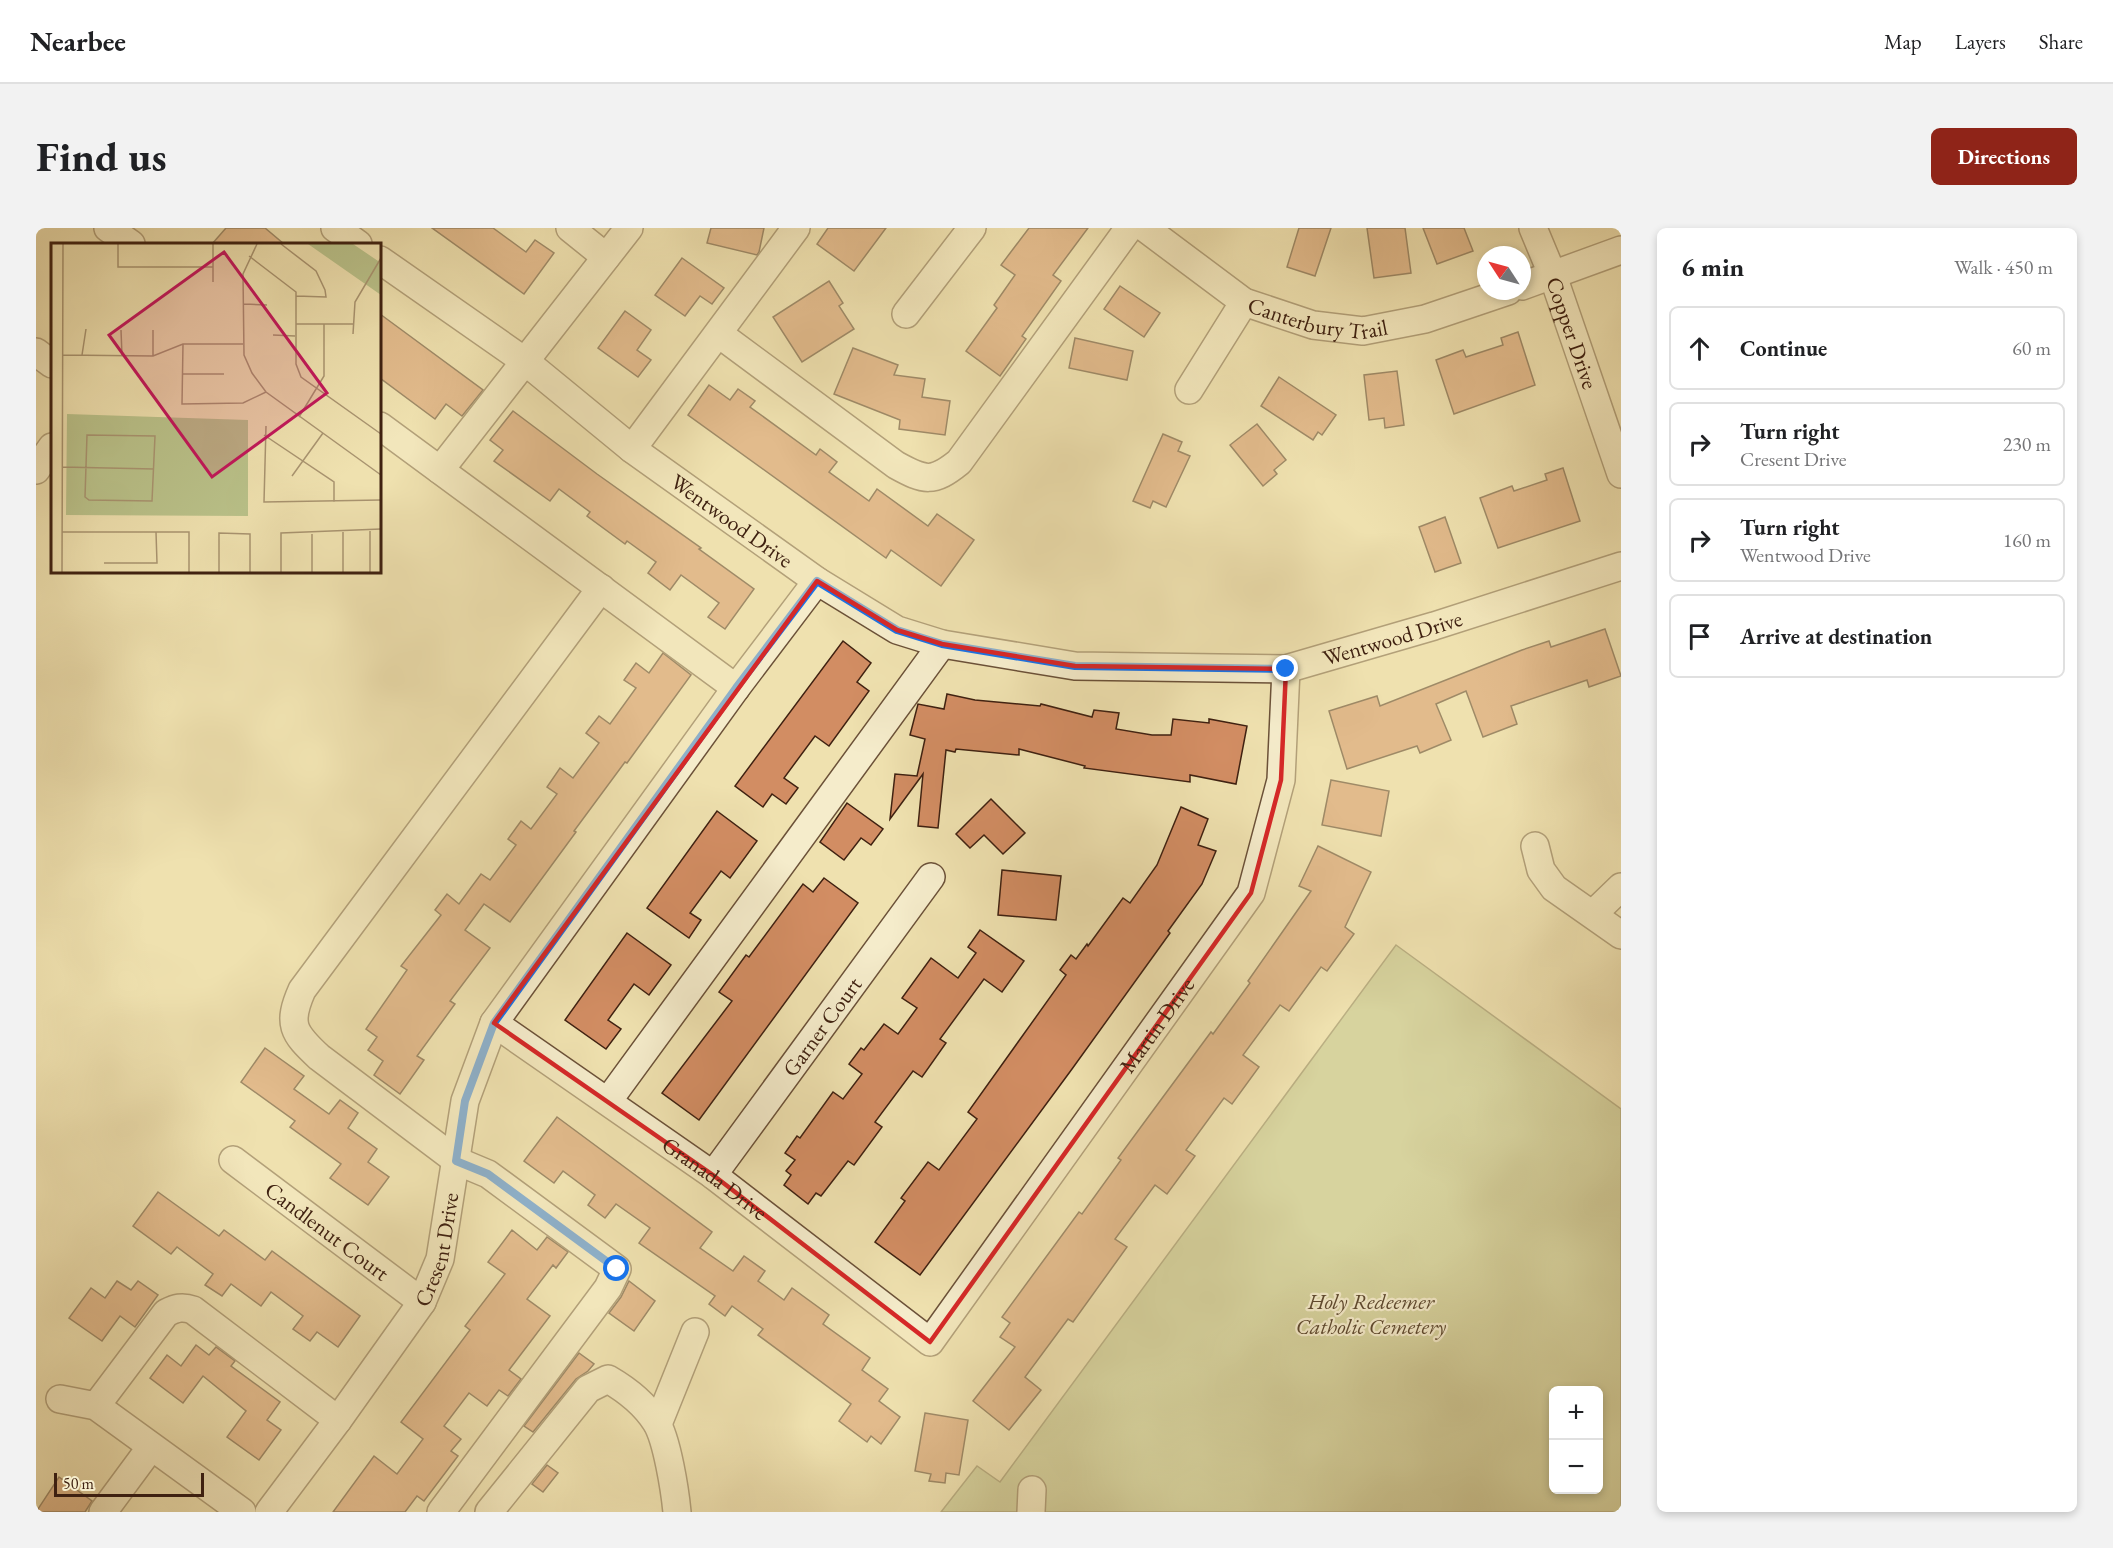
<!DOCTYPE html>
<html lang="en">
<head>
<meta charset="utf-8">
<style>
	:root { --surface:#fff; --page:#f2f2f2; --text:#202124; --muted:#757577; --line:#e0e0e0; --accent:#8f2418 }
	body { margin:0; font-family:"EB Garamond",serif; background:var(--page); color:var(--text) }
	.controls { position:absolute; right:18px; bottom:18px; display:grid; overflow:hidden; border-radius:9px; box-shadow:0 3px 9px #0003 }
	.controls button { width:54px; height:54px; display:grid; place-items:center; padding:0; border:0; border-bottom:2px solid var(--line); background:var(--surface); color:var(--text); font:30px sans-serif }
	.compass { position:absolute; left:1441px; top:18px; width:54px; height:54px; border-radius:50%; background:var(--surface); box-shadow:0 3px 9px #0003; rotate:306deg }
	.scale { position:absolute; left:18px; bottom:15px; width:150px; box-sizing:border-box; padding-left:6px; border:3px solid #3f2111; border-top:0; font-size:16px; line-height:21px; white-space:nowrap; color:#3f2111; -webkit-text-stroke:4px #f5eccb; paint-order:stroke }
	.stop { position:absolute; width:18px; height:18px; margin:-14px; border:4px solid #1a73e8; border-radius:50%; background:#fff }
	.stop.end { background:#1a73e8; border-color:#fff; box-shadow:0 2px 6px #0008 }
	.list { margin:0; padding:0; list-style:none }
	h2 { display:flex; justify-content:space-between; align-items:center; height:78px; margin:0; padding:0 24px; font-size:26px }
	h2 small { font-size:20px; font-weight:400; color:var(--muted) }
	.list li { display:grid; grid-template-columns:39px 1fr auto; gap:18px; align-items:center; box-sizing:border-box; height:84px; margin:0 12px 12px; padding:0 12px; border:2px solid var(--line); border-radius:9px }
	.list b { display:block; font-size:22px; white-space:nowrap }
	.list p { margin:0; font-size:20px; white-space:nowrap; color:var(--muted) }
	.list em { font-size:20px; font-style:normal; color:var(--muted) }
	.icon { flex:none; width:33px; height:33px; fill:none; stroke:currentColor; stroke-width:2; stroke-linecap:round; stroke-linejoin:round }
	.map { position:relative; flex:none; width:1585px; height:1284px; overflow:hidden; border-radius:9px }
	header { display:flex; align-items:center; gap:36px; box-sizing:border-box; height:84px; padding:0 30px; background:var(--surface); border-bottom:2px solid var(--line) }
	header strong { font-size:28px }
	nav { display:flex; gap:33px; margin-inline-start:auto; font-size:21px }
	.intro { display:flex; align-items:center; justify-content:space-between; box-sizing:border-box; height:144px; padding:0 36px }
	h1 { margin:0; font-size:42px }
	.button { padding:15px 27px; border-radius:9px; background:var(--accent); color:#fff; font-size:21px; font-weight:700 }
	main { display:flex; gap:36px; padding:0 36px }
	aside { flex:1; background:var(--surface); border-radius:9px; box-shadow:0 3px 9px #0003 }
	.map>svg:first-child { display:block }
	.green { fill:#bac28a; stroke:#7c724e; stroke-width:1.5; fill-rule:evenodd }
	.building { fill:#d28d63; stroke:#3f2111; stroke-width:1.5 }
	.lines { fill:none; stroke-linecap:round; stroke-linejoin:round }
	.minor-casing { stroke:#6b5138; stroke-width:30 }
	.minor { stroke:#f5eccb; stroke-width:27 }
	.route { stroke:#1a73e8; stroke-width:8 }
	.marked { fill:none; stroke:#d62828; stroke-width:4.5; stroke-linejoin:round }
	.labels { text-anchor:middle; stroke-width:4.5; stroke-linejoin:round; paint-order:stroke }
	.street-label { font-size:22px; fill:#3f2111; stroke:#f5eccb }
	.park-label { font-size:22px; font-style:italic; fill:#5e492f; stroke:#f5eccb }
	.inset-road { fill:none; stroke:#a99470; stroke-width:1.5 }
	.view { fill:#c2185b; fill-opacity:0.15; stroke:#c2185b; stroke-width:3 }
	.inset-edge { fill:none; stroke:#3f2111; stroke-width:3 }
</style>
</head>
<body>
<header>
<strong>Nearbee</strong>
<nav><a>Map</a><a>Layers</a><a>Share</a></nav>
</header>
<div class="intro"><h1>Find us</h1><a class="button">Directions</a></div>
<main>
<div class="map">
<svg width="1585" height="1284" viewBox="0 0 1585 1284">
	<rect width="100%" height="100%" fill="#efe1af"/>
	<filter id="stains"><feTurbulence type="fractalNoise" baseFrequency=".00333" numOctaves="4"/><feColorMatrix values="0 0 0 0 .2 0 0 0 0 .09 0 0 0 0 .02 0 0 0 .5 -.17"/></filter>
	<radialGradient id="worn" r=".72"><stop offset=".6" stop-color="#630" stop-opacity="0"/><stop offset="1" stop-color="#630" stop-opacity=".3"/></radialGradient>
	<path class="green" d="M1360 717 1585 881V1284H905L941 1238 964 1254ZM1518 1162H1562V1262H1518Z"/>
	<g class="building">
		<polygon points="190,0 229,0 248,16 176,16"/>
		<polygon points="396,0 457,0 490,24 499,12 518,25 488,66"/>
		<polygon points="675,0 728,0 723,24 721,27 671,15"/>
		<polygon points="792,0 850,0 818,43 781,16"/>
		<polygon points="993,0 1052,0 1017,47 1025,53 986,108 990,111 964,148 930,123 961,80 958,77 979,47 965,37"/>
		<polygon points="1263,0 1295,0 1279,48 1251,39"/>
		<polygon points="1331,0 1369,0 1375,45 1338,50"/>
		<polygon points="1387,0 1428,0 1437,23 1401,36"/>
		<polygon points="646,30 688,60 676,76 664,68 649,88 619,67"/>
		<polygon points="793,53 807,75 803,78 818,101 766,134 737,89"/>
		<polygon points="1084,58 1124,85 1108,109 1068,81"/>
		<polygon points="589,83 615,102 601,122 615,132 602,149 562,120"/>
		<polygon points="344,86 447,162 426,188 410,176 399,191 344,150"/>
		<polygon points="1482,104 1499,157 1418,186 1400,132 1427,122 1430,129 1467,117 1465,110"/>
		<polygon points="1039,110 1097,123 1091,152 1033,140"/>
		<polygon points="817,120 862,137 858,147 889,151 886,169 914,173 909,207 863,201 864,192 798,166"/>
		<polygon points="1361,143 1368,197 1349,200 1348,190 1333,192 1328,147"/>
		<polygon points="1243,149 1300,187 1286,207 1282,204 1277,212 1225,178"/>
		<polygon points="673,157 694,172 702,161 719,173 714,179 780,227 784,221 801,234 793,244 833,273 841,261 892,298 901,286 938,312 905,358 855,322 850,330 652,187"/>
		<polygon points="477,183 561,246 665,320 663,321 718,361 689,401 672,389 683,375 645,347 634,362 612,345 620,334 591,313 589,316 551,288 554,284 523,261 514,273 458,233 467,222 454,212"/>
		<polygon points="1221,196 1250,232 1238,242 1241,246 1227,258 1194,217"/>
		<polygon points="1127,206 1146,214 1142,223 1154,228 1130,279 1117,273 1114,280 1097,273"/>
		<polygon points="1527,240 1544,293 1462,320 1444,270 1476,258 1478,263 1511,252 1509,246"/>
		<polygon points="1409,289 1425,335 1399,344 1383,299"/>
		<polygon points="1569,401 1585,448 1553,459 1551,452 1475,478 1481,496 1447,509 1430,463 1400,476 1415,512 1384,525 1381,518 1311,541 1293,483 1341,468 1344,478 1486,422 1513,413 1515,419"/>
		<polygon points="807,413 835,435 821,454 833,463 793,518 779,508 748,550 762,560 750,576 736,566 727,579 699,558"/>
		<polygon points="627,425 655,447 591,535 589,534 538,603 540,604 474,694 448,676 429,702 454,720 414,773 419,776 381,828 388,832 364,866 338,847 347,833 332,822 341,809 330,801 371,742 365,738 405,687 399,682 411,666 423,676 445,646 454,652 480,617 472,611 485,593 495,601 521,566 511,559 524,540 537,550 563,515 550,505 563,488 574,496 600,460 588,452 600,435 613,445"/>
		<polygon points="911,466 939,472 1004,478 1005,476 1056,489 1058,482 1083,485 1080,501 1116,507 1135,507 1137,491 1173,495 1173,491 1211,498 1200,556 1154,547 1154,554 1048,540 1049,538 983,521 983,527 920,521 919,524 910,522 902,600 882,598 887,546 854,591 859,546 881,548 889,511 874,507 882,476 908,481"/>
		<polygon points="1295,552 1353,563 1345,608 1286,597"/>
		<polygon points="955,571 989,605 967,626 948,607 934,620 920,606"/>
		<polygon points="811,575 847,601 835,617 825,610 808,632 784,614"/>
		<polygon points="1145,579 1172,591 1162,617 1180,623 1166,656 1132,703 1134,705 1036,841 884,1047 839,1014 869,973 865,970 892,934 903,942 941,891 932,884 1030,747 1024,742 1035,727 1040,731 1051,716 1052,718 1087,670 1094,675 1121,637"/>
		<polygon points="681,583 721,613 694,650 685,643 654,685 665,692 653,710 611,680"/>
		<polygon points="1282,618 1335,644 1309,699 1318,706 1291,743 1285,739 1253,783 1244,777 1207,827 1223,839 1196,876 1188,870 1150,922 1159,928 1131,966 1119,957 1079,1011 1091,1019 1037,1094 1032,1091 989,1149 1005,1162 973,1202 937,1173 979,1119 964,1109 974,1095 966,1089 1043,984 1046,986 1085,932 1082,930 1110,892 1175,804 1177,806 1214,755 1212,753 1275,663 1263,658"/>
		<polygon points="966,642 1025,648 1020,692 962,687"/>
		<polygon points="788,650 822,675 663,892 626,865 696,773 683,764 710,727 713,729 767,656 777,664"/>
		<polygon points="944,702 988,733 966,764 948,751 904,811 910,815 886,849 877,843 839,894 846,899 818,937 812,933 785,968 780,965 772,976 748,957 755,947 750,943 759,932 749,925 761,908 764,910 797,864 807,871 826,846 813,836 825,820 828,822 848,796 862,806 881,780 866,770 895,730 922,750 940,725 932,719"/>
		<polygon points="591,705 635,737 613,767 598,756 572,792 585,801 570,821 529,792"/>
		<polygon points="229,820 268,848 258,861 293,886 304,872 322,885 312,900 341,921 332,934 353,949 332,977 294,950 305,936 254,899 259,893 205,854"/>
		<polygon points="521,889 676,1004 664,1020 697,1043 708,1028 729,1043 722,1053 748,1072 756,1060 793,1087 787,1096 834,1130 826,1142 852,1161 843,1173 864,1189 845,1216 835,1208 831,1214 803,1193 815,1176 722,1107 727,1101 696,1078 689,1088 673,1076 679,1068 603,1015 614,1000 580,976 569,990 552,977 559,967 527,943 518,955 488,933"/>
		<polygon points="122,964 183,1008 188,1002 229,1032 236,1023 324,1088 302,1119 281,1104 274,1113 257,1101 267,1088 235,1064 225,1078 195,1056 186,1068 169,1057 177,1046 141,1019 135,1026 97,998"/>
		<polygon points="476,1002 501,1022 511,1009 532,1024 520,1040 517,1037 491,1071 514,1088 473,1142 485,1151 472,1168 463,1162 451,1178 433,1165 408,1198 425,1211 415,1223 422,1228 388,1273 381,1268 369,1284 297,1284 338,1228 361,1246 387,1211 365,1194 434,1102 429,1098 469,1046 452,1034"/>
		<polygon points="81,1053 95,1062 102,1053 122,1067 99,1099 84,1088 66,1113 33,1090 55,1060 69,1070"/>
		<polygon points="593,1053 619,1073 598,1103 573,1085 585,1069"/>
		<polygon points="160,1117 173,1127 180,1119 199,1133 195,1138 244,1174 231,1192 245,1202 223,1232 191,1209 210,1183 167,1148 147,1175 114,1150 131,1127 145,1138"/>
		<polygon points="543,1125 558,1136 552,1143 540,1151 497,1204 488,1198"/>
		<polygon points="889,1185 932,1192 923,1247 910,1245 909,1255 893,1253 895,1246 879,1243"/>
		<polygon points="511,1237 522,1245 507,1264 496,1256"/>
		<polygon points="23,1249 56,1273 49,1284 0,1284"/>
	</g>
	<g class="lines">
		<defs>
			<g id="minor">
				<polyline points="72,0 95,16"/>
				<polyline points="299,0 322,16"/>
				<polyline points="534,0 570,29"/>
				<path id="s1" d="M1109 0 1208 74 1277 97 1327 103 1389 91 1472 63"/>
				<path id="s2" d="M1497 0 1517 48 1585 246"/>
				<path id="s3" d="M344 32 490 134 596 221 781 353 861 402 906 416 1039 438 1250 441 1398 398 1585 338"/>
				<polyline points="1486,58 1585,22"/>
				<polyline points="870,86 936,0"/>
				<path d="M683 106 860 237C889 253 897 255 923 234L1093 0"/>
				<polyline points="0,124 16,136"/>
				<polyline points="1153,162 1208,74"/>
				<polyline points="344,198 700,460"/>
				<polyline points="596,221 760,0"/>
				<polyline points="0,242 16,219"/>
				<polyline points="404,242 593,0"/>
				<polyline points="1499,618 1505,642 1518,660 1585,707"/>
				<polyline points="1557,686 1585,659"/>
				<path id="s4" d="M458 795 677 947 894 1114 1215 665 1245 552 1250 441"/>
				<polyline points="572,873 906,416"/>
				<path id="s5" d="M197 932 386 1074"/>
				<path id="s6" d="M677 947 895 649"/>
				<polyline points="24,1171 60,1178 206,1284"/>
				<path d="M60 1178 130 1085C140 1080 146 1078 157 1082L302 1192"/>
				<polyline points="622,1196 659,1104"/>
				<polyline points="67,1284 115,1219"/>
				<path id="s7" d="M233 1284 302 1192 386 1074 404 1031 429 873 458 795 700 460 781 353"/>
				<path d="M405 1284 572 1060 581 1041 452 946 421 933 283 829C257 805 251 796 266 762L565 360"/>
				<path d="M453 1284 552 1161 572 1151C591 1162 608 1175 620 1194 631 1211 639 1263 641 1284"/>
				<polyline points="995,1284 996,1262"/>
			</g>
		</defs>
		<use href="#minor" class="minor-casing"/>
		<use href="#minor" class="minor"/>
	</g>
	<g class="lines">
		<polyline class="route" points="581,1041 452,946 420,933 429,873 458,795 700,460 781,353 861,402 906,416 1039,438 1250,441"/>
	</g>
	<path d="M0 0H1585V1284H0ZM781 353 861 402 906 416 1039 438 1250 441 1245 552 1215 665 894 1114 677 947 458 795Z" fill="#efe1af" fill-opacity=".55" fill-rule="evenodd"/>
	<path class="marked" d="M781 353 861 402 906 416 1039 438 1250 441 1245 552 1215 665 894 1114 677 947 458 795Z"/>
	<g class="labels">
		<g class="street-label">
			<text dy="8" stroke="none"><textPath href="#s1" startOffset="200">Canterbury Trail</textPath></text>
			<text dy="8" stroke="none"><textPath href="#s2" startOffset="112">Copper Drive</textPath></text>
			<text dy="8" stroke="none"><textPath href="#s3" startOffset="438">Wentwood Drive</textPath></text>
			<text dy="8" stroke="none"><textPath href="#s3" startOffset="1140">Wentwood Drive</textPath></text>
			<text dy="8" stroke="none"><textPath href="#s4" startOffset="930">Martin Drive</textPath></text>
			<text dy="8" stroke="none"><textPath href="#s6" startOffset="184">Garner Court</textPath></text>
			<text dy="8" stroke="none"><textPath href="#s4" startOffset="270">Granada Drive</textPath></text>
			<text dy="8" stroke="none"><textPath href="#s5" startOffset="118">Candlenut Court</textPath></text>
			<text dy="8" stroke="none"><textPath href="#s7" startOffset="315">Cresent Drive</textPath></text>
		</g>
		<g class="park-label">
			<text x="1335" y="1081">Holy Redeemer<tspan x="1335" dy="25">Catholic Cemetery</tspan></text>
		</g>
	</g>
	<g transform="translate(15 15)">
		<rect width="330" height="330" fill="#efe1af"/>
		<path d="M257 1H302L330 20V52ZM16 171 197 177V273L15 272Z" fill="#bac28a"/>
		<path class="inset-road" d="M67 1V24H162M206 1 192 31 193 112 201 130 215 149 330 232M230 1 265 28 274 47 275 54 245 53M198 13 245 49V121L250 134 330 191M162 39V1M193 61 216 62M245 81H302M70 87 71 113M302 91 304 59 330 15M222 92 244 93M132 101 131 161 192 160 215 149M12 112 102 113 132 101H192M31 112 35 86M102 113V87M132 131H173M248 174 273 133V81M215 183 213 259 330 257M36 192 104 193 101 258 38 257 34 254ZM213 192 283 239V259M11 224 103 226M241 233 272 190M319 286V329M292 287V329M11 289H138V329M261 291V329M53 320H106L105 289M11 329 12 1M168 329V290L199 291V329M230 329V290L330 286"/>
		<path class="view" d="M173 9 276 150 161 234 58 92Z"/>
		<rect width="330" height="330" class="inset-edge"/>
	</g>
	<rect width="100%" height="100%" filter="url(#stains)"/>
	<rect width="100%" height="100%" fill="url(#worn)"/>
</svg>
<div class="controls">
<button>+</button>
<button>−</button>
</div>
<svg class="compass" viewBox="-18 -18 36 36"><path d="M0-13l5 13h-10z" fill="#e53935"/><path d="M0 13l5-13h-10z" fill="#757577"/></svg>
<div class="scale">50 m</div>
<div class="stop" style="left:581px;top:1041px"></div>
<div class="stop end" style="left:1250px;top:441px"></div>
</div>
<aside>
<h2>6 min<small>Walk · 450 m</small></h2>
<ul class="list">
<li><svg class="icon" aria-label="ahead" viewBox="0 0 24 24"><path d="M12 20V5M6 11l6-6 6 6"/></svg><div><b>Continue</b></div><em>60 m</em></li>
<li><svg class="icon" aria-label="right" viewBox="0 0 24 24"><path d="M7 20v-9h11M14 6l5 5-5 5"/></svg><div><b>Turn right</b><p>Cresent Drive</p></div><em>230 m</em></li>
<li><svg class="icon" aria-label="right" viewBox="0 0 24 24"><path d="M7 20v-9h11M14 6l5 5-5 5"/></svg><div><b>Turn right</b><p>Wentwood Drive</p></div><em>160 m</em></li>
<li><svg class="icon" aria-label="arrive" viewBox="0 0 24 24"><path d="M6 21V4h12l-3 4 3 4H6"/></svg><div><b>Arrive at destination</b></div></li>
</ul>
</aside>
</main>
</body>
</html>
